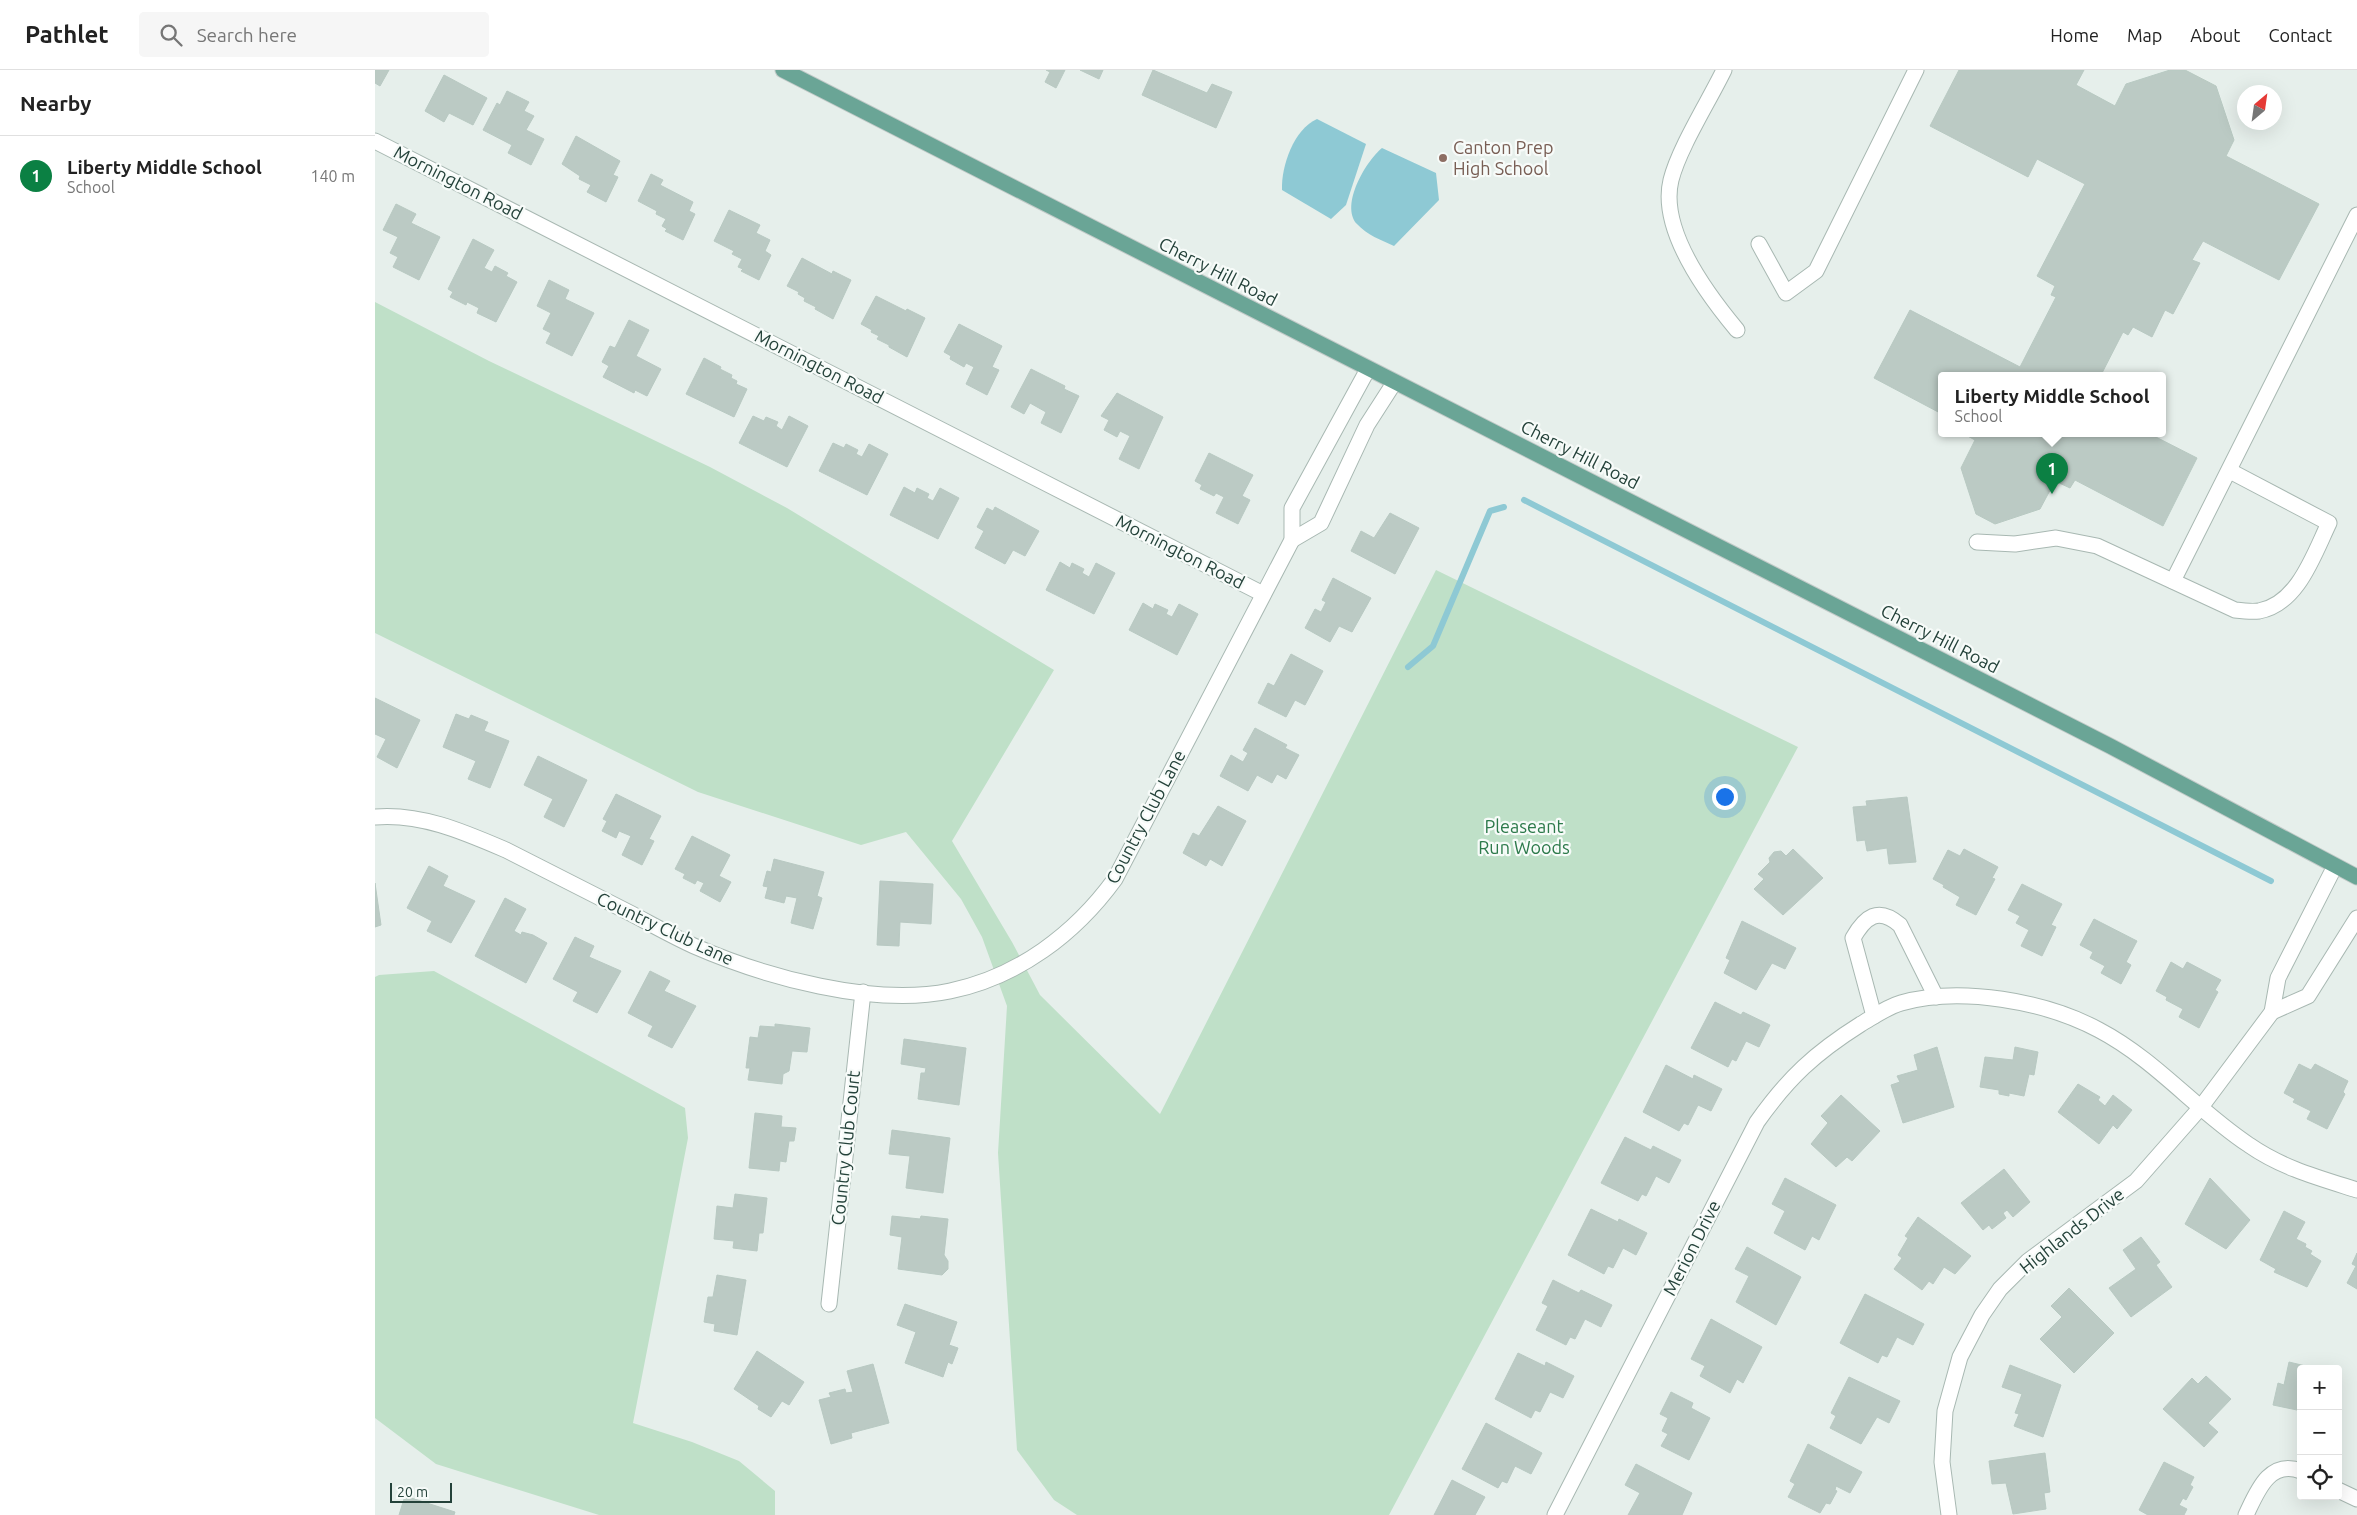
<!DOCTYPE html>
<html lang="en">
<head>
<meta charset="utf-8">
<style>
	:root { --surface:#fff; --page:#f6f6f6; --text:#222; --muted:#767676; --line:#e0e0e0; --accent:#0b8043 }
	body { margin:0; font-family:Ubuntu,sans-serif; background:var(--page); color:var(--text) }
	.controls { position:absolute; right:15px; bottom:15px; display:grid; overflow:hidden; border-radius:5px; box-shadow:0 5px 20px #0002 }
	.controls button { width:45px; height:45px; display:grid; place-items:center; padding:0; border:0; border-bottom:1px solid var(--line); background:var(--surface); color:var(--text); font:25px sans-serif }
	.compass { position:absolute; left:1862px; top:15px; width:45px; height:45px; border-radius:50%; background:var(--surface); box-shadow:0 5px 20px #0002; rotate:29deg }
	.scale { position:absolute; left:15px; bottom:12px; width:62px; box-sizing:border-box; padding-left:5px; border:2px solid #24423a; border-top:0; font-size:14px; line-height:18px; white-space:nowrap; color:#24423a; -webkit-text-stroke:4px #f7fbf9; paint-order:stroke }
	.you { position:absolute; left:1349px; top:726px; width:18px; height:18px; margin:-12px; border:4px solid #fff; border-radius:50%; background:#1a73e8; box-shadow:0 0 0 8px #1a73e833 }
	.badge { display:grid; place-items:center; width:32px; height:32px; border-radius:50%; background:var(--accent); color:#fff; font-size:16px; font-weight:700 }
	.pin { position:absolute; translate:-50% -41px; filter:drop-shadow(0 1px 2px #0008) }
	.pin::after { content:''; position:absolute; top:26px; width:18px; height:15px; background:inherit; clip-path:polygon(0 0,100% 0,50% 100%) }
	.popup { position:absolute; left:1563px; top:302px; width:228px; height:65px; box-sizing:border-box; display:grid; place-content:center; border-radius:5px; background:var(--surface); filter:drop-shadow(0 1px 4px #0005); font-size:16px; white-space:nowrap; color:var(--muted) }
	.popup b { font-size:19px; color:var(--text) }
	.popup::after { content:''; position:absolute; left:50%; top:100%; margin-left:-10px; border:10px solid transparent; border-top-color:var(--surface) }
	.list { margin:0; padding:0; list-style:none }
	h2 { display:flex; justify-content:space-between; align-items:center; height:65px; margin:0; padding:0 20px; font-size:21px }
	h2 small { font-size:16px; font-weight:400; color:var(--muted) }
	.list li { display:grid; grid-template-columns:32px 1fr auto; gap:15px; align-items:center; box-sizing:border-box; height:80px; padding:0 20px; border-top:1px solid var(--line) }
	.list b { display:block; font-size:19px; white-space:nowrap }
	.list p { margin:0; font-size:16px; white-space:nowrap; color:var(--muted) }
	.list em { font-size:16px; font-style:normal; color:var(--muted) }
	.icon { flex:none; width:28px; height:28px; fill:none; stroke:currentColor; stroke-width:2; stroke-linecap:round; stroke-linejoin:round }
	.map { position:relative; flex:none; width:1982px; height:1445px; overflow:hidden }
	header { display:flex; align-items:center; gap:30px; box-sizing:border-box; height:70px; padding:0 25px; background:var(--surface); border-bottom:1px solid var(--line) }
	header strong { font-size:24px }
	nav { display:flex; gap:28px; margin-inline-start:auto; font-size:18px }
	.search { width:350px; height:45px; background:var(--page); display:flex; align-items:center; gap:12px; box-sizing:border-box; padding:0 18px; border-radius:5px; color:var(--muted); font-size:19px }
	main { display:flex }
	aside { flex:1; background:var(--surface) }
	.map>svg:first-child { display:block }
	.green { fill:#bfe0c8 }
	.water { fill:#8ec9d4 }
	.lines { fill:none; stroke-linecap:round; stroke-linejoin:round }
	.stream { stroke:#8ec9d4; stroke-width:6 }
	.building { fill:#bbcac4; stroke:#b8c9c2 }
	.minor-casing { stroke:#a8b8b2; stroke-width:17 }
	.major-casing { stroke:#c2cac8; stroke-width:17 }
	.minor { stroke:#fff; stroke-width:15 }
	.major { stroke:#6aa596; stroke-width:15 }
	.education-dot { fill:#8d6e63; stroke:#f7fbf9; stroke-width:2 }
	.labels { text-anchor:middle; stroke-width:4.5; stroke-linejoin:round; paint-order:stroke }
	.education-label { font-size:18px; fill:#785e54; stroke:#f7fbf9; text-anchor:start }
	.street-label { font-size:18px; fill:#24423a; stroke:#f7fbf9 }
	.park-label { font-size:18px; fill:#2d7a4b; stroke:#f7fbf9 }
</style>
</head>
<body>
<header>
<strong>Pathlet</strong>
<div class="search"><svg class="icon" aria-label="search" viewBox="0 0 24 24"><circle cx="10" cy="10" r="6"/><path d="M15 15l6 6"/></svg>Search here</div>
<nav><a>Home</a><a>Map</a><a>About</a><a>Contact</a></nav>
</header>
<main>
<aside>
<h2>Nearby<small></small></h2>
<ul class="list">
<li><span class="badge">1</span><div><b>Liberty Middle School</b><p>School</p></div><em>140 m</em></li>
</ul>
</aside>
<div class="map">
<svg width="1982" height="1445" viewBox="0 0 1982 1445">
	<rect width="100%" height="100%" fill="#e6efeb"/>
	<g class="green">
		<polygon points="0,232 114,291 335,397 412,438 679,600 577,771 637,872 665,925 785,1044 1061,500 1423,677 1014,1445 702,1445 679,1430 642,1380 623,1083 632,936 607,867 586,829 531,762 486,775 323,722 0,563"/>
		<polygon points="59,901 310,1038 313,1068 258,1353 317,1372 364,1391 400,1421 400,1445 224,1445 61,1394 0,1348 0,907 4,905"/>
	</g>
	<g class="water">
		<path d="M942 49 991 74 971 135 956 149 907 120C906 96 919 59 942 49Z"/>
		<path d="M1007 78 1061 103 1064 130 1019 176C1006 170 992 165 982 154 965 135 991 91 1007 78Z"/>
	</g>
	<g class="lines">
		<g class="stream">
			<polyline points="1149,430 1896,811"/>
			<polyline points="1033,597 1058,576 1115,441 1129,437"/>
		</g>
	</g>
	<g class="building">
		<polygon points="0,0 14,0 5,16 0,13"/>
		<polygon points="671,0 690,0 681,18 670,12 675,2"/>
		<polygon points="705,0 728,0 724,9"/>
		<polygon points="778,0 832,23 837,14 857,22 841,58 767,25"/>
		<polygon points="1584,0 1709,0 1701,15 1740,36 1751,14 1795,0 1810,0 1841,16 1859,70 1851,86 1944,134 1904,210 1828,171 1817,190 1825,193 1798,244 1790,240 1777,267 1758,257 1753,265 1748,262 1726,305 1567,305 1567,344 1499,308 1535,240 1645,297 1681,227 1676,225 1680,216 1662,206 1710,114 1662,89 1653,107 1555,56"/>
		<polygon points="69,5 112,28 98,55 74,43 69,52 50,41"/>
		<polygon points="132,21 154,32 149,41 159,46 151,60 169,69 156,95 133,83 137,75 108,60 122,33 125,35"/>
		<polygon points="201,66 245,91 238,105 243,107 231,132 212,122 216,115 204,109 205,106 187,94"/>
		<polygon points="276,104 288,110 285,115 318,132 314,141 320,144 308,170 290,161 292,159 287,156 291,149 281,144 282,141 263,131"/>
		<polygon points="21,134 41,144 36,153 65,167 44,210 18,197 23,187 15,183 23,167 8,160"/>
		<polygon points="354,140 385,155 381,163 395,170 390,181 396,185 384,210 366,201 368,199 363,197 367,189 357,184 359,181 339,171"/>
		<polygon points="98,169 119,180 109,198 117,202 120,196 133,203 131,206 142,212 121,252 102,243 104,238 92,232 91,235 75,227 78,222 73,219"/>
		<polygon points="427,188 457,204 458,201 476,210 458,249 440,239 441,237 429,231 430,228 423,224 424,222 412,216"/>
		<polygon points="174,210 194,220 190,229 219,243 197,286 171,273 176,263 168,259 176,243 162,236"/>
		<polygon points="501,226 531,241 532,239 550,248 532,287 514,277 514,275 502,269 504,266 496,262 497,260 486,254"/>
		<polygon points="254,250 274,260 261,286 286,299 272,326 260,320 259,323 228,307 234,296 227,292 235,276 240,278"/>
		<polygon points="584,254 627,276 617,297 624,300 612,325 591,314 599,297 591,293 589,297 575,289 576,286 569,282"/>
		<polygon points="329,288 346,297 345,299 357,305 356,308 362,311 361,314 372,319 359,347 311,324"/>
		<polygon points="656,299 690,316 689,319 704,326 686,363 666,353 671,342 655,333 649,344 636,337"/>
		<polygon points="742,323 788,347 764,399 744,389 755,366 745,361 742,367 729,360 734,350 726,346"/>
		<polygon points="378,346 389,351 391,347 403,352 401,356 407,360 414,346 433,356 412,397 364,373"/>
		<polygon points="1587,363 1773,363 1822,388 1788,456 1700,410 1695,418 1680,411 1665,439 1620,454 1601,444 1586,398 1600,370"/>
		<polygon points="458,373 469,378 471,374 483,380 481,384 487,387 494,374 513,384 492,425 444,401"/>
		<polygon points="834,383 878,405 867,426 875,430 863,454 841,443 849,427 841,423 839,426 825,419 827,415 820,411"/>
		<polygon points="529,417 540,423 542,418 554,424 552,428 558,431 565,418 584,428 563,469 515,445"/>
		<polygon points="620,437 664,461 650,486 638,480 630,494 600,478 609,461 602,457 612,438 618,441"/>
		<polygon points="1015,443 1044,458 1020,504 976,481 986,461 999,468"/>
		<polygon points="685,492 695,498 697,493 709,499 707,503 714,507 721,493 740,503 719,544 671,520"/>
		<polygon points="958,508 996,528 977,562 964,556 955,572 930,558 940,539 946,542 951,532 947,530"/>
		<polygon points="768,533 778,539 780,534 793,540 791,544 797,547 804,534 823,544 802,585 754,560"/>
		<polygon points="916,584 948,601 930,635 920,630 911,647 883,633 893,613 899,616"/>
		<polygon points="0,628 45,650 22,698 2,687 11,669 0,664"/>
		<polygon points="81,644 94,649 96,645 113,652 109,661 134,671 115,718 93,709 101,691 68,677"/>
		<polygon points="880,658 912,675 910,678 924,685 911,709 902,704 897,713 882,705 873,721 845,706 856,685 868,692 873,683 868,680"/>
		<polygon points="163,686 212,710 189,757 169,747 178,729 149,715"/>
		<polygon points="241,724 286,746 274,769 279,771 267,795 247,785 256,766 244,761 241,768 227,761 232,751 228,749"/>
		<polygon points="1532,727 1541,792 1514,794 1512,778 1492,781 1490,770 1482,771 1478,737 1492,736 1491,731"/>
		<polygon points="843,736 871,751 847,796 835,789 831,796 808,783 818,763 824,766"/>
		<polygon points="317,766 355,785 344,806 356,812 345,832 325,821 329,813 322,810 320,814 308,808 310,804 300,799"/>
		<polygon points="1418,779 1448,808 1408,845 1379,819 1389,809 1383,804 1395,792 1394,788 1399,782 1406,781 1411,786"/>
		<polygon points="1589,779 1623,797 1617,808 1620,809 1601,845 1581,835 1585,827 1568,817 1569,815 1558,809 1573,780 1585,786"/>
		<polygon points="399,789 449,802 442,826 447,828 438,859 416,853 422,828 411,826 409,833 390,828 393,817 388,816 392,801 396,802"/>
		<polygon points="54,796 73,806 68,816 100,831 76,873 52,861 57,851 32,838"/>
		<polygon points="505,811 558,814 556,854 525,852 524,876 502,875"/>
		<polygon points="0,813 6,855 0,857"/>
		<polygon points="1647,814 1687,834 1676,855 1681,857 1667,886 1646,876 1654,860 1641,853 1645,846 1633,840"/>
		<polygon points="130,828 151,839 139,861 146,865 147,862 158,865 172,873 151,913 100,886"/>
		<polygon points="1719,849 1762,871 1751,892 1756,895 1746,914 1726,903 1730,896 1715,888 1718,882 1705,875"/>
		<polygon points="1367,851 1421,878 1410,899 1397,893 1381,920 1349,903 1355,890 1351,888"/>
		<polygon points="200,867 219,876 214,887 246,901 222,943 198,931 203,922 178,909"/>
		<polygon points="1796,892 1808,899 1812,892 1846,910 1840,920 1843,922 1824,958 1804,947 1808,939 1791,930 1792,927 1781,921"/>
		<polygon points="275,901 295,911 289,921 321,936 297,978 273,966 278,956 253,943"/>
		<polygon points="1340,932 1366,945 1368,942 1395,955 1384,977 1371,971 1361,991 1357,989 1353,997 1316,978"/>
		<polygon points="400,954 435,958 432,982 417,981 414,1001 408,1004 407,1014 373,1010 375,998 371,998 375,967 383,968 385,956 400,957"/>
		<polygon points="529,969 591,978 584,1035 543,1029 546,1003 550,1003 551,998 526,994"/>
		<polygon points="1562,977 1579,1037 1528,1053 1516,1015 1525,1012 1522,1006 1543,1000 1539,985"/>
		<polygon points="1640,977 1663,982 1659,1005 1654,1004 1649,1026 1634,1023 1634,1026 1624,1024 1624,1020 1605,1017 1610,987 1638,990"/>
		<polygon points="1924,994 1936,1000 1940,994 1973,1011 1968,1022 1970,1024 1952,1059 1932,1049 1936,1041 1918,1032 1920,1029 1909,1023"/>
		<polygon points="1291,995 1318,1009 1319,1005 1347,1019 1336,1041 1323,1035 1313,1055 1309,1053 1304,1061 1268,1042"/>
		<polygon points="1703,1014 1725,1027 1723,1030 1730,1036 1738,1025 1757,1040 1742,1059 1738,1055 1724,1074 1683,1042"/>
		<polygon points="1466,1025 1505,1061 1477,1091 1472,1087 1461,1097 1436,1074 1453,1053 1446,1046"/>
		<polygon points="380,1043 407,1046 406,1057 421,1058 419,1071 414,1071 411,1092 405,1091 404,1101 374,1098"/>
		<polygon points="517,1060 575,1068 568,1123 531,1118 535,1086 514,1084"/>
		<polygon points="1250,1067 1276,1080 1278,1076 1306,1090 1294,1113 1281,1106 1271,1126 1267,1124 1263,1131 1226,1113"/>
		<polygon points="1629,1099 1655,1132 1638,1147 1632,1140 1628,1143 1631,1148 1617,1159 1614,1155 1608,1160 1586,1133"/>
		<polygon points="1410,1108 1461,1135 1444,1170 1437,1166 1430,1180 1399,1163 1410,1141 1397,1134"/>
		<polygon points="1835,1108 1875,1150 1851,1179 1810,1154"/>
		<polygon points="360,1124 392,1128 388,1163 384,1163 382,1181 358,1178 359,1171 339,1169 342,1136 358,1138"/>
		<polygon points="1216,1139 1243,1152 1244,1149 1272,1163 1261,1185 1248,1178 1238,1198 1233,1196 1229,1204 1193,1185"/>
		<polygon points="1909,1141 1930,1152 1921,1169 1931,1174 1930,1177 1937,1181 1935,1184 1946,1191 1932,1217 1899,1202 1901,1199 1885,1190"/>
		<polygon points="517,1146 545,1149 546,1146 573,1149 569,1185 573,1191 573,1199 567,1205 523,1199 527,1167 515,1165"/>
		<polygon points="1543,1147 1596,1186 1580,1204 1569,1197 1558,1214 1554,1211 1547,1220 1519,1199 1527,1188 1523,1185 1533,1168 1530,1166"/>
		<polygon points="1766,1167 1785,1192 1781,1195 1797,1217 1756,1247 1734,1218 1761,1199 1748,1180"/>
		<polygon points="1372,1177 1426,1207 1401,1255 1361,1232 1374,1206 1360,1199"/>
		<polygon points="1982,1183 1982,1219 1972,1213 1981,1196 1977,1194"/>
		<polygon points="342,1205 371,1210 362,1265 339,1261 340,1254 329,1252 333,1227 338,1227"/>
		<polygon points="1178,1210 1204,1223 1206,1220 1237,1235 1226,1257 1210,1249 1200,1269 1195,1267 1191,1275 1161,1260 1173,1236 1167,1233"/>
		<polygon points="1694,1218 1739,1263 1699,1303 1665,1269 1687,1247 1676,1236"/>
		<polygon points="1490,1224 1549,1254 1538,1275 1522,1267 1512,1287 1507,1285 1503,1293 1465,1273"/>
		<polygon points="530,1234 582,1252 574,1275 583,1278 577,1294 573,1292 568,1307 530,1293 541,1262 522,1255"/>
		<polygon points="1336,1249 1387,1277 1368,1313 1362,1309 1355,1323 1325,1306 1330,1296 1316,1289"/>
		<polygon points="382,1281 429,1312 414,1335 407,1331 396,1347 383,1339 384,1336 359,1319"/>
		<polygon points="1143,1283 1170,1296 1171,1292 1199,1306 1188,1328 1175,1322 1165,1342 1160,1340 1156,1348 1120,1329"/>
		<polygon points="1914,1292 1943,1299 1926,1299 1926,1329 1922,1340 1898,1335 1903,1313 1909,1315"/>
		<polygon points="498,1294 514,1353 476,1363 477,1368 456,1374 444,1330 456,1327 454,1323 470,1319 471,1323 478,1322 472,1301"/>
		<polygon points="1635,1295 1686,1315 1668,1367 1639,1356 1644,1344 1640,1343 1647,1324 1627,1317"/>
		<polygon points="1831,1306 1856,1329 1833,1353 1843,1362 1829,1377 1788,1339 1817,1308 1823,1314"/>
		<polygon points="1474,1307 1525,1331 1514,1353 1502,1347 1486,1374 1455,1358 1461,1346 1456,1343"/>
		<polygon points="1296,1322 1318,1333 1316,1338 1335,1348 1314,1390 1286,1376 1293,1364 1287,1361 1293,1348 1285,1344"/>
		<polygon points="1111,1353 1167,1383 1156,1404 1140,1396 1132,1413 1127,1411 1123,1418 1087,1399"/>
		<polygon points="1433,1374 1487,1402 1475,1423 1461,1416 1460,1420 1462,1421 1455,1434 1451,1433 1445,1443 1413,1427 1420,1414 1415,1411"/>
		<polygon points="1670,1383 1675,1422 1669,1423 1671,1439 1638,1444 1631,1413 1617,1414 1614,1391"/>
		<polygon points="1789,1392 1819,1407 1815,1415 1818,1417 1811,1430 1808,1428 1804,1435 1812,1439 1809,1445 1773,1445 1764,1440"/>
		<polygon points="1261,1394 1317,1423 1307,1445 1253,1445 1265,1423 1250,1415"/>
		<polygon points="1077,1410 1110,1427 1100,1445 1059,1445"/>
		<polygon points="30,1426 80,1442 79,1445 24,1445"/>
	</g>
	<g class="lines">
		<defs>
			<g id="minor">
				<path d="M1349 0C1334 31 1304 78 1296 110 1284 159 1332 224 1362 260"/>
				<polyline points="0,71 888,524"/>
				<polyline points="1384,174 1411,223 1441,201 1541,0"/>
				<polyline points="917,470 946,453 992,355 1019,313"/>
				<path d="M1602 472 1640 474 1681 468 1722 476 1860 540C1868 541 1877 542 1884 541 1923 534 1939 484 1954 453L1855 401"/>
				<polyline points="1798,511 1982,145"/>
				<path d="M0 747C46 743 89 762 131 780 172 801 213 822 255 843 276 854 297 866 319 876 390 907 498 937 575 921 643 907 700 864 740 809L917 470V438L993 299"/>
				<polyline points="1897,942 1933,926 1982,848"/>
				<path d="M1499 946 1478 868C1490 847 1503 836 1525 855L1561 927"/>
				<polyline points="454,1234 488,922"/>
				<polyline points="1963,1420 1982,1429"/>
				<path d="M1180 1445 1382 1052C1413 1008 1440 983 1486 954 1498 947 1512 937 1526 933 1585 916 1670 931 1724 960 1781 990 1821 1040 1874 1075 1907 1098 1944 1108 1982 1120"/>
				<polyline points="1574,1445 1567,1392 1570,1341 1585,1287 1607,1245 1625,1219 1653,1191 1761,1111 1826,1037 1897,942 1903,908 1960,796"/>
				<path d="M1871 1445C1882 1422 1894 1389 1926 1401"/>
			</g>
			<polyline id="major" points="408,0 1735,676 1982,807"/>
		</defs>
		<use href="#minor" class="minor-casing"/>
		<use href="#major" class="major-casing"/>
		<use href="#minor" class="minor"/>
		<use href="#major" class="major"/>
	</g>
	<circle class="education-dot" cx="1068" cy="88" r="5"/>
	<g class="labels">
		<g class="education-label">
			<text x="1078" y="84">Canton Prep<tspan x="1078" dy="21">High School</tspan></text>
		</g>
		<g class="street-label">
			<text transform="translate(83 113) rotate(27)" y="6">Mornington Road</text>
			<text transform="translate(843 202) rotate(27)" y="6">Cherry Hill Road</text>
			<text transform="translate(444 297) rotate(27)" y="6">Mornington Road</text>
			<text transform="translate(1205 385) rotate(27)" y="6">Cherry Hill Road</text>
			<text transform="translate(805 482) rotate(27)" y="6">Mornington Road</text>
			<text transform="translate(1565 569) rotate(27)" y="6">Cherry Hill Road</text>
			<text transform="translate(771 747) rotate(-62)" y="6">Country Club Lane</text>
			<text transform="translate(290 859) rotate(25)" y="6">Country Club Lane</text>
			<text transform="translate(471 1078) rotate(-84)" y="6">Country Club Court</text>
			<text transform="translate(1697 1161) rotate(-38)" y="6">Highlands Drive</text>
			<text transform="translate(1317 1178) rotate(-63)" y="6">Merion Drive</text>
		</g>
		<g class="park-label">
			<text x="1149" y="763">Pleaseant<tspan x="1149" dy="21">Run Woods</tspan></text>
		</g>
	</g>
</svg>
<div class="controls">
<button>+</button>
<button>−</button>
<button><svg class="icon" aria-label="locate" viewBox="0 0 24 24"><circle cx="12" cy="12" r="6"/><path d="M12 2v4M12 18v4M2 12h4M18 12h4"/></svg></button>
</div>
<svg class="compass" viewBox="-18 -18 36 36"><path d="M0-13l5 13h-10z" fill="#e53935"/><path d="M0 13l5-13h-10z" fill="#767676"/></svg>
<div class="scale">20 m</div>
<div class="you"></div>
<div class="pin badge" style="left:1677px;top:424px">1</div>
<div class="popup"><b>Liberty Middle School</b>School</div>
</div>
</main>
</body>
</html>
